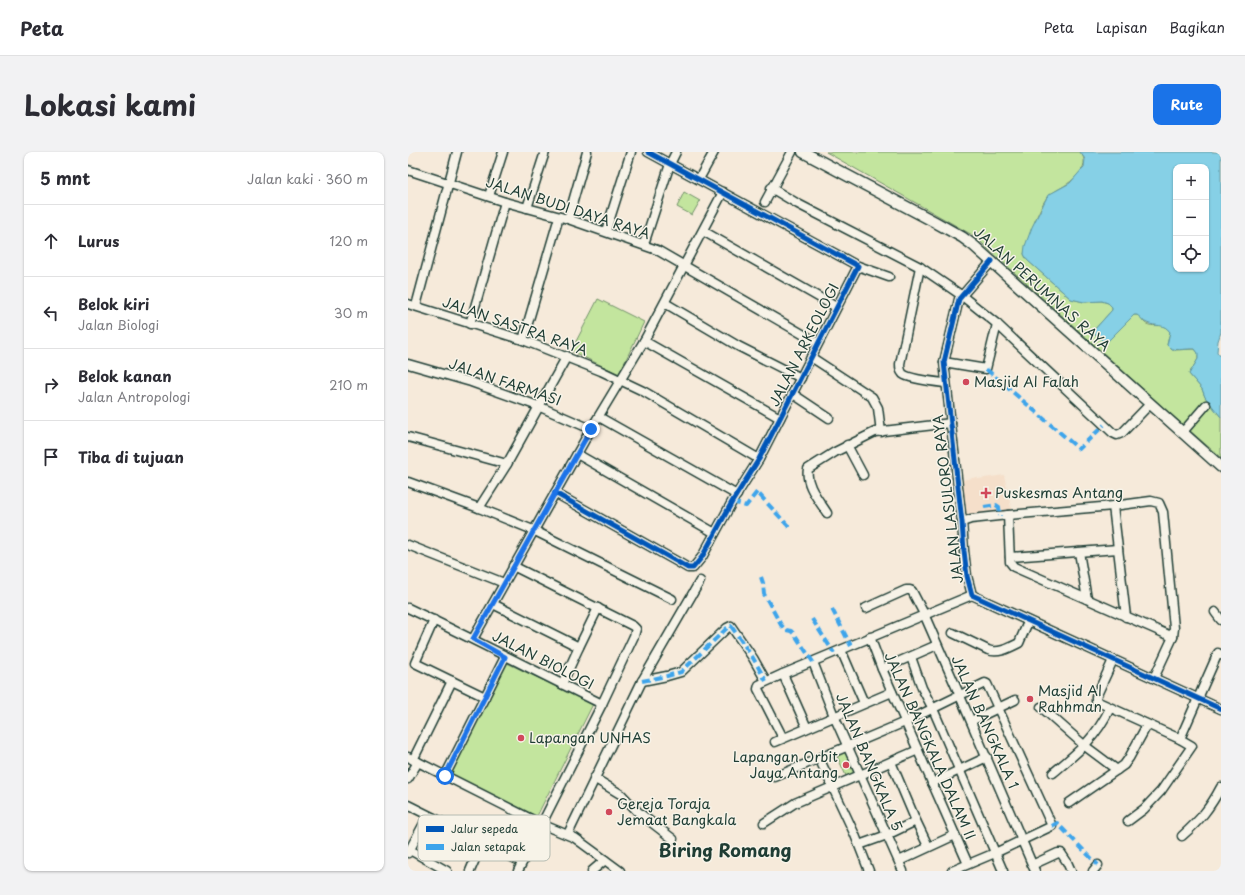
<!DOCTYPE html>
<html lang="id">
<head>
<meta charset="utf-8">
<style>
	:root { --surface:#fff; --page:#f2f2f3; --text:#2b2b33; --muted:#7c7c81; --line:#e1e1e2; --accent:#1a73e8 }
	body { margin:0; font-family:"Playpen Sans",sans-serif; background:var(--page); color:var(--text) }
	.controls { position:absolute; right:12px; top:12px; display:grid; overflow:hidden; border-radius:8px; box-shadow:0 1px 3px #0004 }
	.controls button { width:36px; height:36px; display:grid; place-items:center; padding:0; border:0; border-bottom:1px solid var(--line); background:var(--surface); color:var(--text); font:20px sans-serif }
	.stop { position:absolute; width:12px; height:12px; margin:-9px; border:3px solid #1a73e8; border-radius:50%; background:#fff }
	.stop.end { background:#1a73e8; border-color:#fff; box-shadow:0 1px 4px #0008 }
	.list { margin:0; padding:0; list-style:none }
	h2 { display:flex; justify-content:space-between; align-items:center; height:52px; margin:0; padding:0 16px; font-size:17px }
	h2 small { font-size:13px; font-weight:400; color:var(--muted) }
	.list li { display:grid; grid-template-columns:26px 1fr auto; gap:12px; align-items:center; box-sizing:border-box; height:72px; padding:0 16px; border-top:1px solid var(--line) }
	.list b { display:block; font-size:15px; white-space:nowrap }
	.list p { margin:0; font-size:13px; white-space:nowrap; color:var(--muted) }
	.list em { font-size:13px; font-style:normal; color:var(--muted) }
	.icon { flex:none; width:22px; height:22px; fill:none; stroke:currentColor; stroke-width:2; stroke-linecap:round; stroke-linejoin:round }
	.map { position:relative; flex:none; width:813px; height:719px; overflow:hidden; border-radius:8px }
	header { display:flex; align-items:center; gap:24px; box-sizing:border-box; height:56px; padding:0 20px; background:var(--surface); border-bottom:1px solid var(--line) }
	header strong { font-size:19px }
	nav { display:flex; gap:22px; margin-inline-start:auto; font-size:14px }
	.intro { display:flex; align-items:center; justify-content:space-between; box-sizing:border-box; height:96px; padding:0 24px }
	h1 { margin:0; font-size:28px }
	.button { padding:10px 18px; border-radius:8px; background:var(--accent); color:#fff; font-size:14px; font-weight:700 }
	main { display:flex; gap:24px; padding:0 24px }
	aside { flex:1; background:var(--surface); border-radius:8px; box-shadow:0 1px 3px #0004 }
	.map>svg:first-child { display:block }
	.built { fill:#f5dfca }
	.green { fill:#c3e59e; stroke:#719169 }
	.water { fill:#86d0e6; stroke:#5d959f; fill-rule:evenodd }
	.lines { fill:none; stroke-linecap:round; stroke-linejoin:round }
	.minor-casing { stroke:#1f3d34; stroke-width:11 }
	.tertiary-casing { stroke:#1f3d34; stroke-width:13 }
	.minor { stroke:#f7f3e8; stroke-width:8 }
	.tertiary { stroke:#f7f3e8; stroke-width:10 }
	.quiet { stroke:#3da4eb; stroke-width:4; stroke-dasharray:8 4; stroke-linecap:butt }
	.cycleway-casing { stroke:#f7f3e8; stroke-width:8 }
	.cycleway { stroke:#0057b8; stroke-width:5 }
	.route { stroke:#1a73e8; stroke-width:5 }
	.poi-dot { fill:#d1495b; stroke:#f7f3e8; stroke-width:1.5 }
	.labels { text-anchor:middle; stroke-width:3; stroke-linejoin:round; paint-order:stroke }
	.street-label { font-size:14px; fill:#1f3d34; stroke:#f7f3e8 }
	.poi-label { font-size:14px; fill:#1f3d34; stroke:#f7f3e8; text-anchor:start }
	.district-label { font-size:18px; font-weight:bold; fill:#1f3d34; stroke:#f7f3e8 }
	.key { fill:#f7f3e8; stroke:#b6bcb2; stroke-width:1 }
	.key-label { font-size:11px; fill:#1f3d34 }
</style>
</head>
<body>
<header>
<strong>Peta</strong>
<nav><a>Peta</a><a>Lapisan</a><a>Bagikan</a></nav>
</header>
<div class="intro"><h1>Lokasi kami</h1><a class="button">Rute</a></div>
<main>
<aside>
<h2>5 mnt<small>Jalan kaki · 360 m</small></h2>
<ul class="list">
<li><svg class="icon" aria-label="ahead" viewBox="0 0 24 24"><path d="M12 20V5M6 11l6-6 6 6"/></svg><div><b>Lurus</b></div><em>120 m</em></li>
<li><svg class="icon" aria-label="left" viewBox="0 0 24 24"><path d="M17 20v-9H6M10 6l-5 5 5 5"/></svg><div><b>Belok kiri</b><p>Jalan Biologi</p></div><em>30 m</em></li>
<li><svg class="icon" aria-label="right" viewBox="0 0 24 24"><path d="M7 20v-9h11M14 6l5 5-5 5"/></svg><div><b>Belok kanan</b><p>Jalan Antropologi</p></div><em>210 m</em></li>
<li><svg class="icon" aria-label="arrive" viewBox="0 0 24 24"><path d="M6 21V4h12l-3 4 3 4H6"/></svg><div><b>Tiba di tujuan</b></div></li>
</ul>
</aside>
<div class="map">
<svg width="813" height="719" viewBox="0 0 813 719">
	<rect width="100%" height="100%" fill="#f6eada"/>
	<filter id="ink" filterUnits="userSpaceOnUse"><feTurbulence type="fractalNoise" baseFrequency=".025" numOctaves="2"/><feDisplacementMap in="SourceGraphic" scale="8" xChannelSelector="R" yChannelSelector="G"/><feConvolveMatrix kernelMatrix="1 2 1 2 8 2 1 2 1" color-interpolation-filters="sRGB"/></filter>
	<g filter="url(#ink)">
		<polygon class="built" points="596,323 604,360 559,366 554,328 569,325 570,327"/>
		<g class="green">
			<path d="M418 0H672C686 15 661 32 649 38 646 41 641 42 639 45 628 62 622 83 616 102L619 108 663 147 676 150 693 149 700 151 704 155V158L686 178 699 190 726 163H730C733 165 734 168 737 171 746 177 755 169 762 180L759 193 766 198 787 197 790 201V207L781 222 794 237 797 245 813 265V306L755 255 566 84Z"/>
			<polygon points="276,40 292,49 284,63 269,55"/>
			<polygon points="190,147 236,170 211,222 163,199"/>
			<polygon points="99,511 185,552 128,666 40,620"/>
			<polygon points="437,600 447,623 439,626 429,604"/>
		</g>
		<path class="water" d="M672 0H813V180L810 189 809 200 813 205V265L797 245 794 237 781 222 790 207V201L787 197C778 196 764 201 759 193L762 180C756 171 748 175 739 171 735 170 733 165 729 163H726L699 190H696L686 181V178L704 158V155L700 151 694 149 676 150 663 147 619 108 616 102 617 94 624 75 640 43 662 31 676 15 677 7ZM768 15H798V117H768Z"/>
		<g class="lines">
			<defs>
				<g id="minor">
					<polyline points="0,18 97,50 160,67 249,98 410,191"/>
					<polyline points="291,27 306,0"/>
					<polyline points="363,36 390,52 512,115 553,143 589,172 705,281 709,283 714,281 742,252"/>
					<polyline points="81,44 95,0"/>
					<polyline points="357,50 384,0"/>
					<polyline points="119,56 137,0"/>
					<polyline points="160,67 179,0"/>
					<polyline points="198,79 223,0"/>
					<polyline points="295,79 428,155"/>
					<polyline points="236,92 262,12 268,0"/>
					<polyline points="584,109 551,147 536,210 554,370 556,399 559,424 564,443 813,557"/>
					<polyline points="450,114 481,125"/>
					<path d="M512 115 492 212C492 216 492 219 495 222 501 227 528 230 537 231"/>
					<polyline points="257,151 330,194 393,226"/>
					<polyline points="0,152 115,188 193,219 235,239 351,307"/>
					<polyline points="8,154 49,0"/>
					<polyline points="62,172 97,50"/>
					<polyline points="115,188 151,65"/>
					<polyline points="236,189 372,266"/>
					<polyline points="403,205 464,245 470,256 473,280"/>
					<polyline points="536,210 578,217 589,172"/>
					<polyline points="0,212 63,230 130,254 183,277"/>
					<polyline points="385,242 421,266"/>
					<polyline points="191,265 329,343"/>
					<polyline points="774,281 798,253"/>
					<polyline points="0,285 99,312 159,204"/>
					<polyline points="439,293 455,323"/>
					<polyline points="169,302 307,381"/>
					<polyline points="0,330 71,356 125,378 264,447"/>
					<polyline points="147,341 268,409 280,416 285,416 294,405 324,350 351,307 450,114 240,0"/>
					<polyline points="705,354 718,465"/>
					<polyline points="71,356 99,312"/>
					<path d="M419 361C411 348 397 333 400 317L427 300 467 280 543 271"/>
					<polyline points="600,363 602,410 606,415 765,485"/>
					<polyline points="554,370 563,367 600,363 705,354 743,349 751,351 755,360 766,476 765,485 746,526"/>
					<polyline points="0,393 96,431"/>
					<polyline points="671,400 679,447"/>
					<polyline points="602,405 710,397"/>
					<polyline points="105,414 225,474 228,477 226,484 194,552 110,719"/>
					<polyline points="85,452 171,495 190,456"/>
					<path d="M0 456C65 487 129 520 194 552"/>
					<polyline points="458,456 498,438 502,438 504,439 516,462 552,544 627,719"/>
					<polyline points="807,460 813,468"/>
					<polyline points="26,468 7,511 77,545"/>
					<path d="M545 481 580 498C590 502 601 496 611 491L620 470"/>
					<polyline points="462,485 474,517 560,712"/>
					<polyline points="65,487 183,277 236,189 315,40"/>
					<polyline points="433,498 456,551"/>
					<polyline points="503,505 514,536 525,557 595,719"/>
					<polyline points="705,508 688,545 688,549 772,587 784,594 753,639 736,657 720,669"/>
					<polyline points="405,510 426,564 495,719"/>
					<polyline points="474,517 529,493"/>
					<polyline points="234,529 259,524 273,520 319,476 323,474 345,506 358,529"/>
					<polyline points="154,532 171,495"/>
					<polyline points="633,555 677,594 709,618"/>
					<polyline points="563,569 607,548"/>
					<polyline points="399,576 375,522 564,443"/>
					<polyline points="375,586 350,537 351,533 375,522"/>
					<polyline points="772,587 810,501 813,503"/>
					<polyline points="367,590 484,540"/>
					<polyline points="0,605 133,672 167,686 212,719"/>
					<polyline points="411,606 447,683 461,719"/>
					<polyline points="5,608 44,529"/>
					<polyline points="483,610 508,669 520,694"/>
					<path d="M645 621C670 600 688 586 702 556"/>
					<polyline points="37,624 97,505"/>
					<polyline points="367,625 497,570 577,531 579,532 644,674 587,701 544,719"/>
					<polyline points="186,626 214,643 230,660 265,687"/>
					<polyline points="0,627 10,610"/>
					<polyline points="524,631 579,605"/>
					<polyline points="661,651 716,613 721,606 739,573"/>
					<polyline points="0,653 114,710"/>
					<polyline points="356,671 387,651 510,598"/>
					<polyline points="160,682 234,529 292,429"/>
					<path d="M774 684C792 668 802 656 813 635"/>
					<polyline points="451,693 479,683 508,669"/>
					<polyline points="2,698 39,719"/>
					<polyline points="0,701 20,664"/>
					<polyline points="491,709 547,683"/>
					<polyline points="624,713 650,701 653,701 659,710 663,719"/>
					<polyline points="62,719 74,691"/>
					<polyline points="184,719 197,708"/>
					<polyline points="685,719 690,713"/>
				</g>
				<polyline id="tertiary" points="395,0 527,70 554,85 565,93 813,315"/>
			</defs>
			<use href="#minor" class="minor-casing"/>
			<use href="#tertiary" class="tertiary-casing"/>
			<use href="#minor" class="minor"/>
			<use href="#tertiary" class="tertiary"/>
			<g class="quiet">
				<polyline points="578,217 671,297 696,273"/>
				<polyline points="324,350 338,354 349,340 382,376"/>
				<polyline points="576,355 588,353 591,355 592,364"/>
				<polyline points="353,425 355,431 356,442 373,473 378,478 383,479 387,483 405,510"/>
				<polyline points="424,457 443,494"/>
				<polyline points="404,467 426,501"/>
				<polyline points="234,529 259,524 273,520 319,476 323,474 345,506 358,529"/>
				<polyline points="644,674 649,671 690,713"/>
			</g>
			<defs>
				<g id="cycleway">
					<polyline points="584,109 551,147 536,210 554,370 556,399 559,424 564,443 813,557"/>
					<polyline points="147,341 268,409 280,416 285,416 294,405 324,350 351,307 450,114 240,0"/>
				</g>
			</defs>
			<use href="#cycleway" class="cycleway-casing"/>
			<use href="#cycleway" class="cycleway"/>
		</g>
	</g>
	<g class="lines" filter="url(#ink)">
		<polyline class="route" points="37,624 97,505 65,487 183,277"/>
	</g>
	<g class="poi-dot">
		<circle cx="558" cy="230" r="4"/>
		<path d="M576 335h4v4h4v4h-4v4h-4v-4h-4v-4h4z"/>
		<circle cx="622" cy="547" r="4"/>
		<circle cx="113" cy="586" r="4"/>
		<circle cx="438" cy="613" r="4"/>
		<circle cx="201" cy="660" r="4"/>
	</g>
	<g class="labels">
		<g class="street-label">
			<text transform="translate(160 56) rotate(18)" y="5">JALAN BUDI DAYA RAYA</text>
			<text transform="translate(634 137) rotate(42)" y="5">JALAN PERUMNAS RAYA</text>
			<text transform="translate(107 174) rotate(19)" y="5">JALAN SASTRA RAYA</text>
			<text transform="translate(396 193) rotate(-63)" y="5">JALAN ARKEOLOGI</text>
			<text transform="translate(97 230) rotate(19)" y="5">JALAN FARMASI</text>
			<text transform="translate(540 347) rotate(-97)" y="5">JALAN LASULORO RAYA</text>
			<text transform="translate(135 508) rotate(27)" y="5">JALAN BIOLOGI</text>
			<text transform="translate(577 570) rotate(66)" y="5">JALAN BANGKALA 1</text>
			<text transform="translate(522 594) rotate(66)" y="5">JALAN BANGKALA DALAM II</text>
			<text transform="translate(461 610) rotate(67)" y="5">JALAN BANGKALA 5</text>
		</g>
		<g class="poi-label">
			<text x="566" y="235">Masjid Al Falah</text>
			<text x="587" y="346">Puskesmas Antang</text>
			<text x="630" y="544">Masjid Al<tspan x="630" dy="16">Rahhman</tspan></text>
			<text x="121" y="591">Lapangan UNHAS</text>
			<text x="430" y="610" text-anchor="end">Lapangan Orbit<tspan x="430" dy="16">Jaya Antang</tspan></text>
			<text x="209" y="657">Gereja Toraja<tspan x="209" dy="16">Jemaat Bangkala</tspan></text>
		</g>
		<g class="district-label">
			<text x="317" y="705">Biring Romang</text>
		</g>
	</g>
	<rect x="10" y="663" width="132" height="46" rx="6" class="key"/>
	<rect x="18" y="674" width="18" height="6" fill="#0057b8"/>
	<rect x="18" y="692" width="18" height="6" fill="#3da4eb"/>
	<g class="key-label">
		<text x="43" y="681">Jalur sepeda</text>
		<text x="43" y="699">Jalan setapak</text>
	</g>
</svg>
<div class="controls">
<button>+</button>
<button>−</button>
<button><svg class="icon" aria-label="locate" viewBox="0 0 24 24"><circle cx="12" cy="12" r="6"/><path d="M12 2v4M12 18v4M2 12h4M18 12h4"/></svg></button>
</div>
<div class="stop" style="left:37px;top:624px"></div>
<div class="stop end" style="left:183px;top:277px"></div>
</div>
</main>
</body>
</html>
